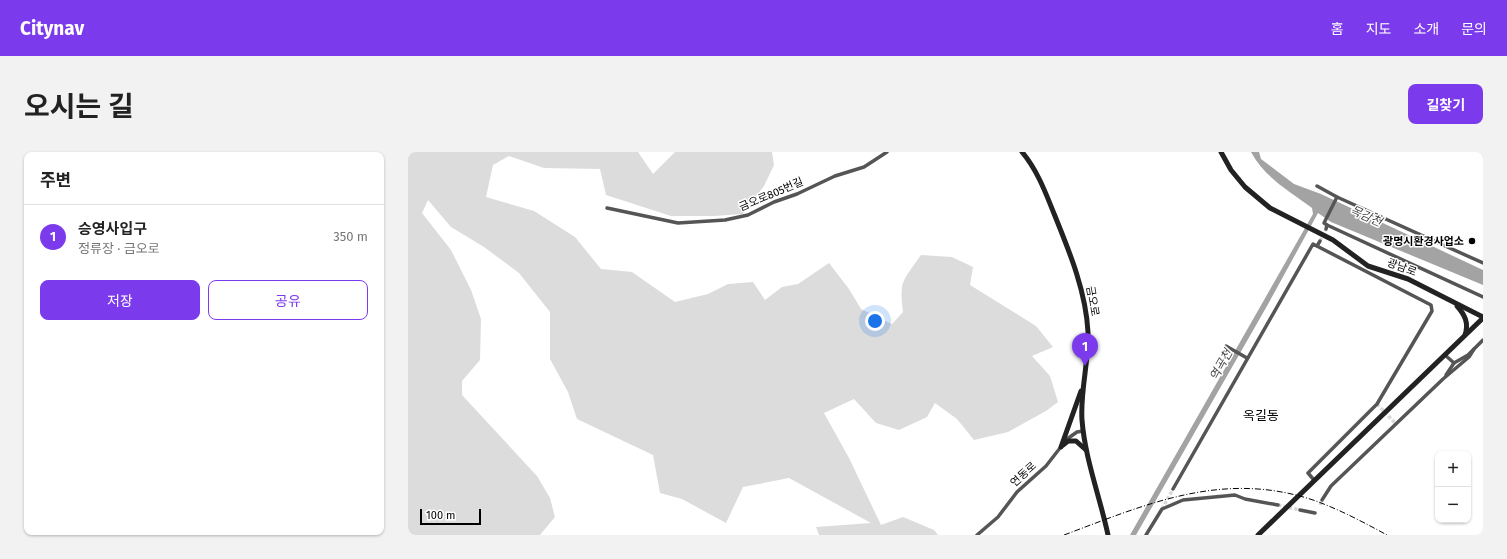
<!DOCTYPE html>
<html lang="ko">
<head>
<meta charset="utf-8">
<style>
	:root { --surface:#fff; --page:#f2f2f2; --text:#222; --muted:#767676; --line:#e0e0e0; --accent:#7c3aed }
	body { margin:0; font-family:"Fira Sans","Noto Sans KR",sans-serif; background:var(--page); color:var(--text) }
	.controls { position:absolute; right:12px; bottom:12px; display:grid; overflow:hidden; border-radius:8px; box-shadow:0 1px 3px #0004 }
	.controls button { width:36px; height:36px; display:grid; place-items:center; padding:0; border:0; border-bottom:1px solid var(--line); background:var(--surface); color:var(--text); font:20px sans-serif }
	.scale { position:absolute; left:12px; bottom:10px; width:61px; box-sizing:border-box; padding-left:4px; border:2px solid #000; border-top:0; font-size:11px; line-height:14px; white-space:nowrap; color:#000; -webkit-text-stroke:3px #fff; paint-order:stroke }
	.you { position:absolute; left:467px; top:169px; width:14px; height:14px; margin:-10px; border:3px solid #fff; border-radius:50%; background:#1a73e8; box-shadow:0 0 0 6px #1a73e833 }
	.badge { display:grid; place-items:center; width:26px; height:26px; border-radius:50%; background:var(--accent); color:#fff; font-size:13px; font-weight:700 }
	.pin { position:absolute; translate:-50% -33px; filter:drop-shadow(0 1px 2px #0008) }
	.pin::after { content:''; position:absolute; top:21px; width:14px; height:12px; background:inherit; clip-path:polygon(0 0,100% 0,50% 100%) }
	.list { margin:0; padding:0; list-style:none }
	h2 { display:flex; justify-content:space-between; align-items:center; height:52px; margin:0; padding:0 16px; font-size:17px }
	h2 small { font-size:13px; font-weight:400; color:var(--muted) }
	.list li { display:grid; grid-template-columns:26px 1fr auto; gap:12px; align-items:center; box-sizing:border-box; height:64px; padding:0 16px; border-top:1px solid var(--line) }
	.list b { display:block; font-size:15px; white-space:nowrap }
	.list p { margin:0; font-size:13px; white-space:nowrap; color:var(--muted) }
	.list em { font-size:13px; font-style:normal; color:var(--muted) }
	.actions { display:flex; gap:8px; padding:12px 16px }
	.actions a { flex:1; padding:9px 0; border:1px solid var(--accent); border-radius:8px; text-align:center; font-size:14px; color:var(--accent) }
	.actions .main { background:var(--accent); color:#fff }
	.map { position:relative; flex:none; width:1075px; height:383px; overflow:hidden; border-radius:8px }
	header { display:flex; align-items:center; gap:24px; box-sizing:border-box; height:56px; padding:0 20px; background:var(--accent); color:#fff }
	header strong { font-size:19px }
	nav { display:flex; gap:22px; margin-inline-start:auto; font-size:14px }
	.intro { display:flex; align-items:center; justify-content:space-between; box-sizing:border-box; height:96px; padding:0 24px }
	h1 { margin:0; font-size:28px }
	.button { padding:10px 18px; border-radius:8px; background:var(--accent); color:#fff; font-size:14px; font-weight:700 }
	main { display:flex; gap:24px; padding:0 24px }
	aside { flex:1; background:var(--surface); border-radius:8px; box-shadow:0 1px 3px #0004 }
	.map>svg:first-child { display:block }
	.green { fill:#dcdcdc }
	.water { fill:#a3a3a3 }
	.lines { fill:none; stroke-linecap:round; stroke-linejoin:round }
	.street-tunnel { stroke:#d9d9d9; stroke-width:3.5; stroke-dasharray:3.5 2; stroke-linecap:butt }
	.street { stroke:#555; stroke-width:3.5 }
	.secondary { stroke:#222; stroke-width:5 }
	.rail { stroke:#000; stroke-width:1; stroke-dasharray:6 2 1 2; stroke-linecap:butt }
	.poi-dot { fill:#000; stroke:#fff; stroke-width:1.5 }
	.labels { text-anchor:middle; stroke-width:3; stroke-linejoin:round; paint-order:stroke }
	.street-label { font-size:11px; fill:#000; stroke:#fff }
	.poi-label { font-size:11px; font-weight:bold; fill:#000; stroke:#fff; text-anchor:end }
	.water-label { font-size:12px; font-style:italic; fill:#444; stroke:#fff }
	.quarter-label { font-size:13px; fill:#000; stroke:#fff }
</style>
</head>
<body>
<header>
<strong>Citynav</strong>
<nav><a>홈</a><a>지도</a><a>소개</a><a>문의</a></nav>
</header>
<div class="intro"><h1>오시는 길</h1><a class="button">길찾기</a></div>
<main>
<aside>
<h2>주변<small></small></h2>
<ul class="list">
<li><span class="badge">1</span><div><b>승영사입구</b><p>정류장 · 금오로</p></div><em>350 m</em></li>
</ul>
<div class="actions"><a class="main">저장</a><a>공유</a></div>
</aside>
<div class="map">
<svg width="1075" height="383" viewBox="0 0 1075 383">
	<rect width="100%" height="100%" fill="#fff"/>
	<path class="green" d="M0 0H230L245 22 267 0H364L366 13 356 34 335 62 306 64H263L198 43 192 17 136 16 101 4 85 13 78 45 126 59 167 85 193 117 224 120 267 150 300 142 320 132 345 130 357 148 374 135 390 132 421 111 441 137 453 157 484 172 495 160C491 128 495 129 513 103L544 105 565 115 562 133 628 174 645 195 624 204 642 224 650 250 638 259 600 280 566 288 549 267 527 251 519 265 491 278 468 271 446 247 416 261 441 306 473 373 495 365 526 378 530 383H411L408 375 463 371 381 326 335 335 318 371 274 347 252 341 245 303 169 267 160 240 142 207V160L111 121 76 95 43 75 20 48 14 61 43 98 63 138 73 167 72 208 54 229V243L129 324 142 346 147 365 132 383H0Z"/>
	<path class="water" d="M843 0H851L853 7 886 32 913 42 1075 118V133L923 70 910 61 859 154 728 383H722L905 62 904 56C881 39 856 25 843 0Z"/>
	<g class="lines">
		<g class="street-tunnel">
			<polyline points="912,89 918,77"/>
			<polyline points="969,252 988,272"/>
			<polyline points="870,353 892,358"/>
			<polyline points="912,353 914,348"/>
			<polyline points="754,357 765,337"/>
		</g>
		<g class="street">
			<polyline points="909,34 929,45 1075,111"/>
			<polyline points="199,56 270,71 317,68 340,63 366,50 389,42 427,24 456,15 479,0"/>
			<polyline points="919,73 1075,145"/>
			<polyline points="918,77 919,73 916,71 929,45"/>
			<polyline points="909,94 912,89"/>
			<polyline points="818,194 839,206"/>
			<polyline points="1037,203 1046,211 1060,203 1075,188"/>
			<polyline points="1038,223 1046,211"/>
			<polyline points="765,337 905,92 1023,153 1024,159 969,252 900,321 906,328"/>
			<polyline points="914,348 923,334 1035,227 1061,205 1066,197"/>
			<polyline points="892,358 907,361"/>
			<polyline points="569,383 590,365 609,340 638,314 659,287 669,280 675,279"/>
			<polyline points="738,383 754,357 775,348 827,343 837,347 870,353"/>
		</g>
		<g class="secondary">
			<path d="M614 0C630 19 638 42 647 64 662 101 678 140 680 180 681 210 672 239 674 268 677 307 692 345 700 383"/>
			<polyline points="813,0 823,18 837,35 862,56 925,88 960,114 1000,127 1075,165"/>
			<path d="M1049 154C1057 163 1061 171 1057 183"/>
			<polyline points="655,293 660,289 668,289 678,298"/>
			<polyline points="653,295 673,239"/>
			<polyline points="850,383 1075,166"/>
		</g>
		<path class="rail" d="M656 383C739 352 813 319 902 347 929 356 955 370 979 383"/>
	</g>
	<circle class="poi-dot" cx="1064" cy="89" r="4"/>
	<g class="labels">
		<g class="street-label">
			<text transform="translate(363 42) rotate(-23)" y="4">금오로805번길</text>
			<text transform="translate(994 115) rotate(20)" y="4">광남로</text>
			<text transform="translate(685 149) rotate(80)" y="4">금오로</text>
			<text transform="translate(615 322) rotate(-42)" y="4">연동로</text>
		</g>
		<g class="poi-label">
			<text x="1056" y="93">광명시환경사업소</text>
		</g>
		<g class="water-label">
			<text transform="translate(958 64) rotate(24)" y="4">목감천</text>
			<text transform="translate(813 213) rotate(-61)" y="4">역곡천</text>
		</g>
		<g class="quarter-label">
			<text x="853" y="268">옥길동</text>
		</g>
	</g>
</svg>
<div class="controls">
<button>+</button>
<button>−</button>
</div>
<div class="scale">100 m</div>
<div class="you"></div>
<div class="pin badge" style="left:677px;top:214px">1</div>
</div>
</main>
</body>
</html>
